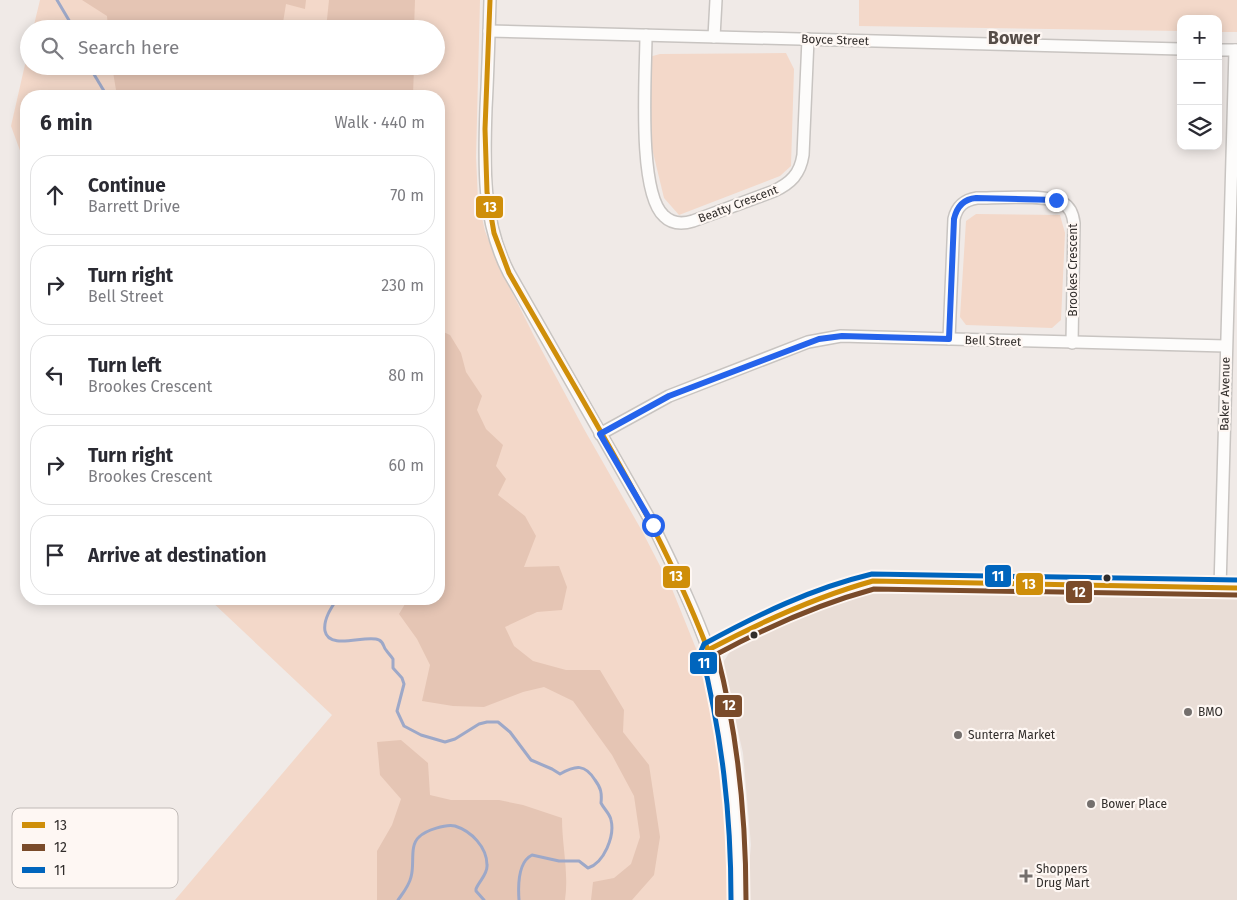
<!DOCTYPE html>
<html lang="en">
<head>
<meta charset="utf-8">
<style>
	:root { --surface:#fff; --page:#f2f2f3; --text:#2b2b33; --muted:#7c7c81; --line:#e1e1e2 }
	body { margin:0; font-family:"Fira Sans",sans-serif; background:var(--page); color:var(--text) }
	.controls { position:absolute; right:15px; top:15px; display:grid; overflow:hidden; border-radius:10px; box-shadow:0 2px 12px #0003 }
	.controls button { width:45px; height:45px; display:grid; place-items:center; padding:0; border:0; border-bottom:1px solid var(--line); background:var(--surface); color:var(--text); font:25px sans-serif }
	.stop { position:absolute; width:15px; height:15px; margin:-11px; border:4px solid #2563eb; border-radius:50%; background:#fff }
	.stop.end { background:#2563eb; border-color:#fff; box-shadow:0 1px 5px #0008 }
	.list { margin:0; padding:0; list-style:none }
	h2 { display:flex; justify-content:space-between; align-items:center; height:65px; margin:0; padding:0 20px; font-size:21px }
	h2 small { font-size:16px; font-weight:400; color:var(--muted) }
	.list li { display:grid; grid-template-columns:32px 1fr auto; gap:15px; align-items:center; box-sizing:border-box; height:80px; margin:0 10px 10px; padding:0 10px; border:1px solid var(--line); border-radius:20px }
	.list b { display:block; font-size:19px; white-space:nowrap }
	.list p { margin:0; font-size:16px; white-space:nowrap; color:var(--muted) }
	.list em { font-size:16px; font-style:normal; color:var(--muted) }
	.icon { flex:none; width:28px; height:28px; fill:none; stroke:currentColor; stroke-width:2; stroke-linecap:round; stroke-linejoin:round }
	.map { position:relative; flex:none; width:1237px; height:900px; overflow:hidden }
	.search { position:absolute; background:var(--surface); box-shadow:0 2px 12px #0003; left:20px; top:20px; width:425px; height:55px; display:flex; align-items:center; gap:12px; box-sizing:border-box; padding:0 18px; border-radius:28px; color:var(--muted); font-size:19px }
	.panel { position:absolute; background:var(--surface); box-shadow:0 2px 12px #0003; left:20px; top:90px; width:425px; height:515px; border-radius:20px }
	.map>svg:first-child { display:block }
	.built { fill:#e9ddd6 }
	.green { fill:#f3d8c9 }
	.forest { fill:#e5c5b4 }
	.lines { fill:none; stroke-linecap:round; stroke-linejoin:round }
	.stream { stroke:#9da8c8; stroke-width:3 }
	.minor-casing { stroke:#c8c4c1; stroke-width:14 }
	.minor { stroke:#fdfcfb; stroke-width:11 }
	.bus-1-casing { stroke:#fef7f3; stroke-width:9 }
	.bus-2-casing { stroke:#fef7f3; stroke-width:9 }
	.bus-3-casing { stroke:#fef7f3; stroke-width:9 }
	.bus-1 { stroke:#cf8e09; stroke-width:5 }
	.bus-2 { stroke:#7a4b2a; stroke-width:5 }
	.bus-3 { stroke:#0065bd; stroke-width:5 }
	.route { stroke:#2563eb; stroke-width:6 }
	.bus-dot { fill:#312d2b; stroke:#fef7f3; stroke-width:2 }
	.poi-dot { fill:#746f6d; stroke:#fef7f3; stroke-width:2 }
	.labels { text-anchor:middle; stroke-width:4.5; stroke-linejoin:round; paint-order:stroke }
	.street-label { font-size:12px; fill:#312d2b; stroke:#fef7f3 }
	.poi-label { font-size:12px; fill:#312d2b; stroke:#fef7f3; text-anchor:start }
	.district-label { font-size:18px; font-weight:bold; fill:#564d48; stroke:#fef7f3 }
	.key { fill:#fef7f3; stroke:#c0bab7; stroke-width:1 }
	.key-label { font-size:14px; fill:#312d2b }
	.line-badge { stroke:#fef7f3; stroke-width:2 }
	.badge-label { font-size:14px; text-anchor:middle; font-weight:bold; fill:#fff }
</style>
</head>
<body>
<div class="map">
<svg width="1237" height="900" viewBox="0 0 1237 900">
	<rect width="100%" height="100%" fill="#f0eae7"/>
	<polygon class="built" points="886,588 1237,598 1237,900 746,900 751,845 743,753 724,670 724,661 731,650 829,599 860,589"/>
	<g class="green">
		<polygon points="40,0 480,0 476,157 478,200 485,231 498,264 533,334 584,429 642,531 672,589 697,651 717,736 725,797 728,868 727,900 175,900 332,715 209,599 439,599 439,96 26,96 26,167 11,126 29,47 29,66 436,66 436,29 33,29"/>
		<polygon points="859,0 1237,0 1237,32 1218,32 1218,19 1181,19 1181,31 859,26"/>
		<polygon points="786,53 794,69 791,166 780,176 679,215 664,198 650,140 649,57 660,54"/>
		<polygon points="976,214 1060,215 1065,233 1061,320 1052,328 966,325 960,317 966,221"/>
	</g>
	<g class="forest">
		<polygon points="82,0 306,0 305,9 286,4 282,29 108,29 107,16"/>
		<polygon points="329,0 415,0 414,29 326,29"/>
		<polygon points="112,66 315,66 324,71 325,66 414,66 413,96 203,96 179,92 152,96 117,96"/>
		<polygon points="439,330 450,335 461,353 466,372 482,396 477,410 486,429 503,445 496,466 506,479 498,495 525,516 536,536 524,567 559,566 567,587 562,610 537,612 505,627 514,646 533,661 566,670 600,670 624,710 623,732 649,765 660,837 654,875 632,900 591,900 593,882 614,878 631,864 640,837 634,796 612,755 573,701 544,687 523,692 484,707 453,706 422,701 430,665 417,639 399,614 408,599 439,599 439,427 443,424 439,418"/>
		<path d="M401 740 428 763 430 795 451 800H499L523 805 562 818C562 846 569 873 565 900H377V851L392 825 401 799 380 775 377 742Z"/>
	</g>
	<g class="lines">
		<g class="stream">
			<polyline points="57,0 70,22 79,29"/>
			<polyline points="89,66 107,96"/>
			<path d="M337 599C331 608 323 620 325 631 329 651 367 634 379 640 384 642 383 647 386 650 388 653 391 656 393 659V668L402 678 404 684 397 711 404 726 421 735 445 742 455 739 479 724 487 722H498L510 732 531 760 552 769 560 774C576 765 585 764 595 780 601 788 602 793 601 803 604 809 610 814 611 820 615 836 604 863 588 868L579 861H559L532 855C518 862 518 886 519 900"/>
			<path d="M398 900C403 893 409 886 411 877 415 864 409 846 419 837 426 830 446 824 455 826 471 831 487 847 487 865 488 874 479 881 476 889V891L484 900"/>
		</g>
		<defs>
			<g id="minor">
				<path d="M490 0C489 36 488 72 486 108 484 165 482 221 509 273L653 525C672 565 693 606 708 649 713 665 716 681 720 697 735 764 740 831 738 900"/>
				<polyline points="489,31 1181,49"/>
				<path d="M646 35C646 72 637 192 664 216 672 224 683 224 693 221L774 191C791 183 800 174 803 155L808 39"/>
				<polyline points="714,37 716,0"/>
				<polyline points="1218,50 1237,50"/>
				<path d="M949 339 954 219C957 206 964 200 977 198 996 198 1048 194 1063 203 1070 207 1073 215 1074 223L1072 343"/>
				<polyline points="600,434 669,396 808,342 841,336 876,337 1226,346"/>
				<polyline points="1220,588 1235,50"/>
				<path d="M708 650C761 621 815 596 873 581L1237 588"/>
			</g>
		</defs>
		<use href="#minor" class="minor-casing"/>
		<use href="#minor" class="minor"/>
		<defs>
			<path id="bus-1" d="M490 0 485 129 487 192 494 233 509 273C579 396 657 517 708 650 761 622 815 597 873 581L1237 588"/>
			<path id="bus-2" d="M746 900C746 816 738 735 717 654 767 627 819 604 874 589L1237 595"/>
			<path id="bus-3" d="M731 900C731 813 722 736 701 651L704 644C757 615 813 588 872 574L1237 580"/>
		</defs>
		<use href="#bus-1" class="bus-1-casing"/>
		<use href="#bus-2" class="bus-2-casing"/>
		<use href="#bus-3" class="bus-3-casing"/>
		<use href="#bus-1" class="bus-1"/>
		<use href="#bus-2" class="bus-2"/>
		<use href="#bus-3" class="bus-3"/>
	</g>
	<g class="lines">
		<path class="route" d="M653 525 600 434 669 396 819 339 842 336 949 339 954 219C957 206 964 199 976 198L1056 200"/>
	</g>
	<g class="bus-dot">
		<circle cx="1107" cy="578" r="4.5"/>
		<circle cx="754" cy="635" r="4.5"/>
	</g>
	<g class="poi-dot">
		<circle cx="1188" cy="712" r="5"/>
		<circle cx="958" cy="735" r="5"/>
		<circle cx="1091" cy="804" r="5"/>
		<path d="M1023.5 868.5h5v5h5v5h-5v5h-5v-5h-5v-5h5z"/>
	</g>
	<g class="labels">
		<g class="street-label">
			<text transform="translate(835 40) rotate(2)" y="4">Boyce Street</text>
			<text transform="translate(738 204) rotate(-21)" y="4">Beatty Crescent</text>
			<text transform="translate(1073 270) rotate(-90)" y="4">Brookes Crescent</text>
			<text transform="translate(993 341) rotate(2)" y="4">Bell Street</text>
			<text transform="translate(1225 394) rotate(-89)" y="4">Baker Avenue</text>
		</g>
		<g class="poi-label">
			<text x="1198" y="716">BMO</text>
			<text x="968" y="739">Sunterra Market</text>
			<text x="1101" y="808">Bower Place</text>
			<text x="1036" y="873">Shoppers<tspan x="1036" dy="14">Drug Mart</tspan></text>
		</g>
		<g class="district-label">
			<text x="1014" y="44">Bower</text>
		</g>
	</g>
	<rect x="12" y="808" width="166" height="80" rx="8" class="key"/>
	<rect x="22" y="822" width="23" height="6" fill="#cf8e09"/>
	<rect x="22" y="844" width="23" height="7" fill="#7a4b2a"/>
	<rect x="22" y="867" width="23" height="6" fill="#0065bd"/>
	<g class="key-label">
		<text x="54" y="830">13</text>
		<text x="54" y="852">12</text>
		<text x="54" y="875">11</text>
	</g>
	<g class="line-badge">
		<rect x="475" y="195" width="29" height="24" rx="5" fill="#cf8e09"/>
		<rect x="984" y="564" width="28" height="24" rx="5" fill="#0065bd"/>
		<rect x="662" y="565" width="29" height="24" rx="5" fill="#cf8e09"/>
		<rect x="1015" y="572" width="29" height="24" rx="5" fill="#cf8e09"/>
		<rect x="1065" y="580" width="28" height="24" rx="5" fill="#7a4b2a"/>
		<rect x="689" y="651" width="29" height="24" rx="5" fill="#0065bd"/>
		<rect x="714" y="694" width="29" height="24" rx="5" fill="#7a4b2a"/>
	</g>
	<g class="badge-label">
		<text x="490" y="212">13</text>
		<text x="998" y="581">11</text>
		<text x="676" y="581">13</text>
		<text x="1029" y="589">13</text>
		<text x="1079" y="597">12</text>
		<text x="704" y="668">11</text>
		<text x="729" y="710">12</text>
	</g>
</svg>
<div class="controls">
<button>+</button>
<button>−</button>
<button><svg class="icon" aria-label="layers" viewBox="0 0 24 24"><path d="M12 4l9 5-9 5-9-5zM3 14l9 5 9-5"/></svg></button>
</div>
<div class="stop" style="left:653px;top:525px"></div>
<div class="stop end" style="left:1056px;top:200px"></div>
<div class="search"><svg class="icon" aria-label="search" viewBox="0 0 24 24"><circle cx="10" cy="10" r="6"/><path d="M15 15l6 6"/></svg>Search here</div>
<section class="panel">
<h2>6 min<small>Walk · 440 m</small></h2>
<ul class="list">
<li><svg class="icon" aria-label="ahead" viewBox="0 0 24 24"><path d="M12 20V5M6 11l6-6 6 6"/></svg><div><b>Continue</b><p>Barrett Drive</p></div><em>70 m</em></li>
<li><svg class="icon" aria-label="right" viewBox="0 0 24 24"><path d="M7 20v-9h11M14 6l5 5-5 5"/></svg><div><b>Turn right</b><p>Bell Street</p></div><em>230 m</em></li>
<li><svg class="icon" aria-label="left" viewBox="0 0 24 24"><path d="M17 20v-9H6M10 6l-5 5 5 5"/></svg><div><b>Turn left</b><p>Brookes Crescent</p></div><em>80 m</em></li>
<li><svg class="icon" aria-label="right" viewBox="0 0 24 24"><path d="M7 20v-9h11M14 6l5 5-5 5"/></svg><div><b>Turn right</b><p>Brookes Crescent</p></div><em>60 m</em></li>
<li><svg class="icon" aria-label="arrive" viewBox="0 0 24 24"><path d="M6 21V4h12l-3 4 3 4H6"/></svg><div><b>Arrive at destination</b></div></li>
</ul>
</section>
</div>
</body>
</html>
